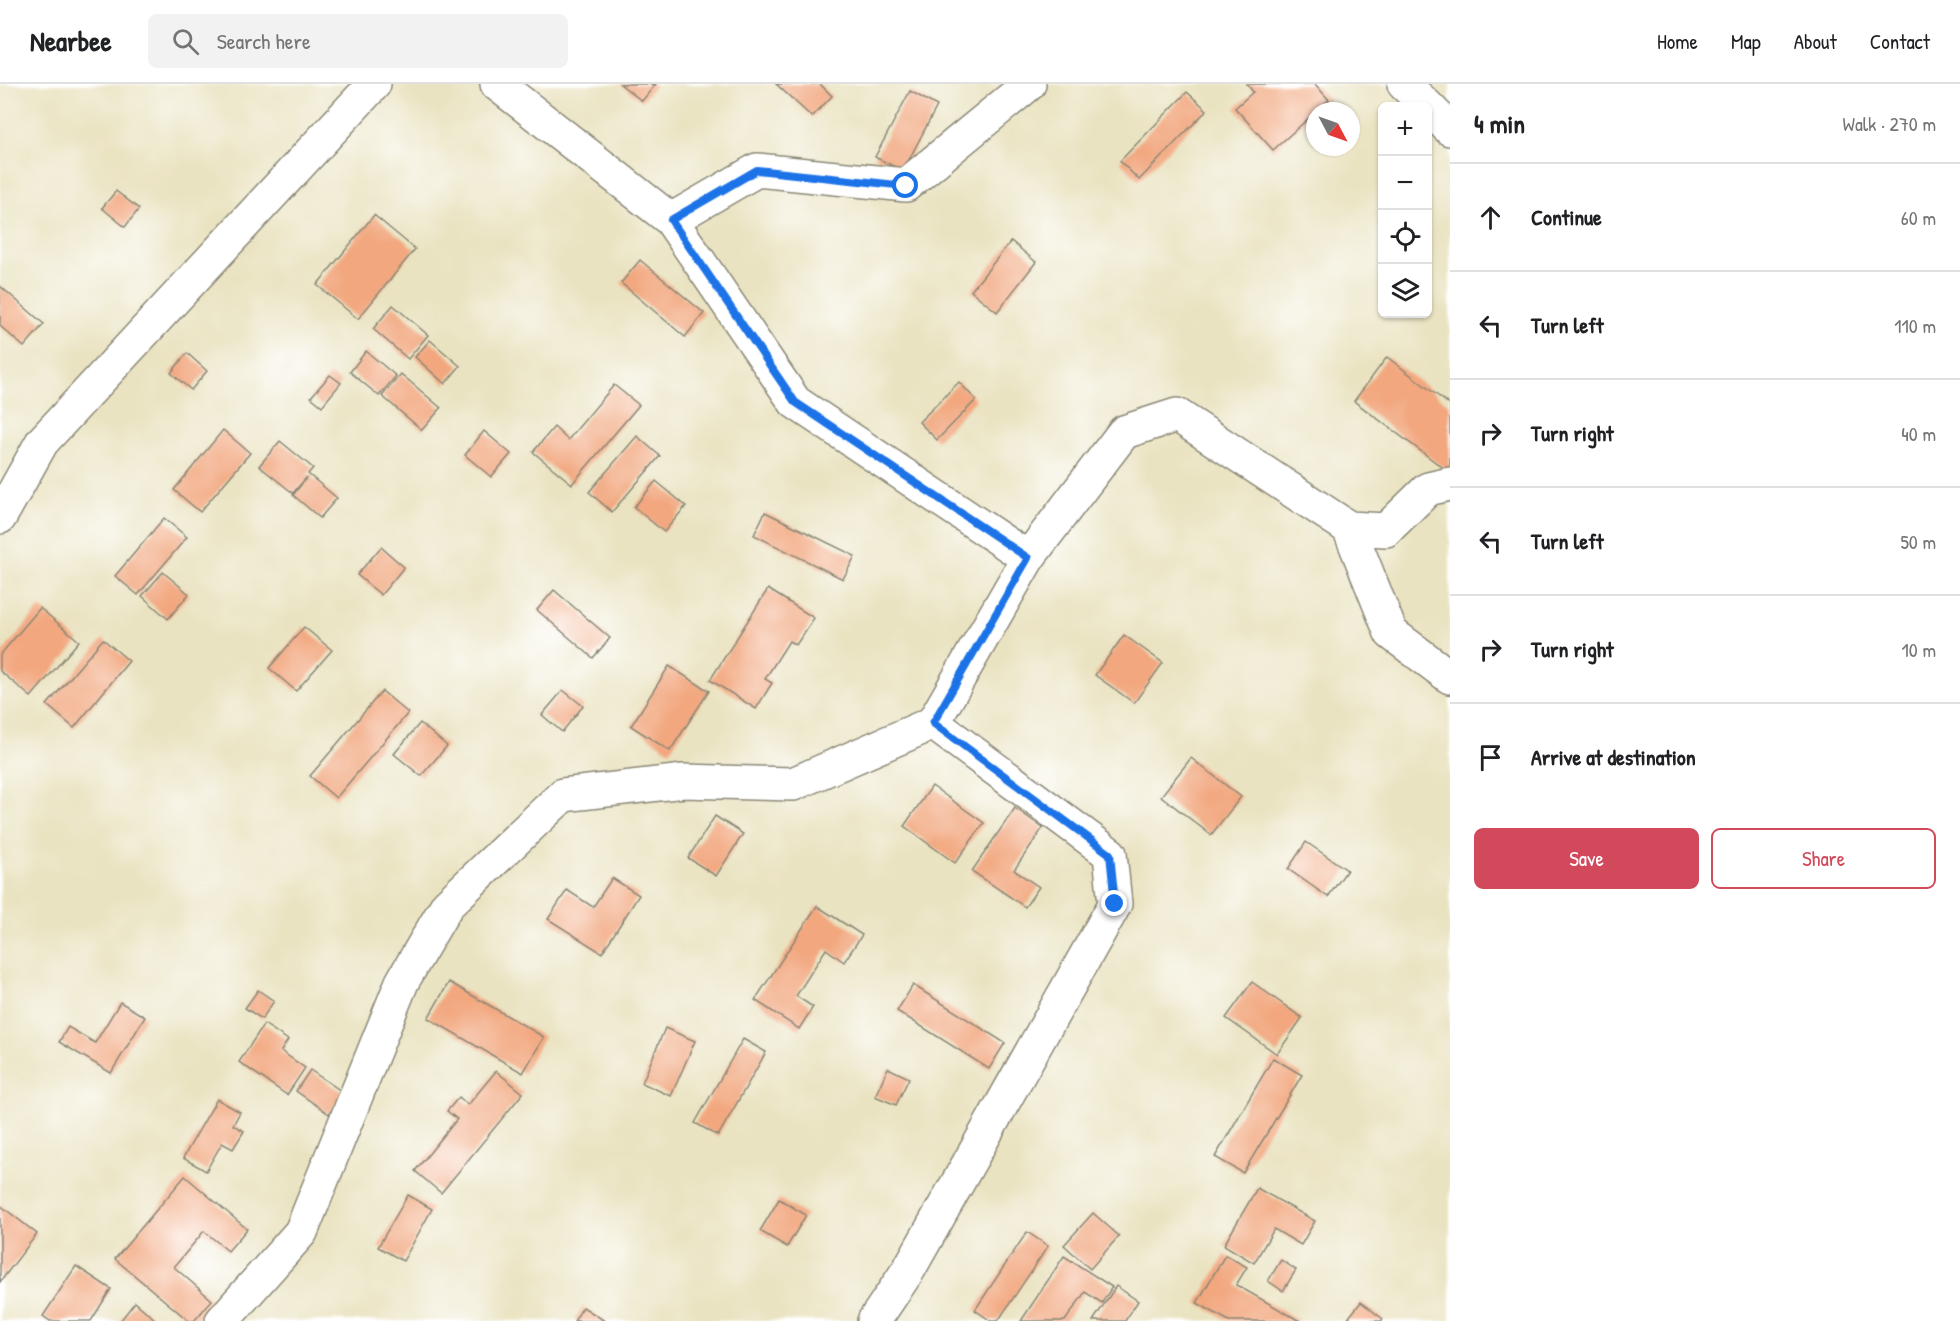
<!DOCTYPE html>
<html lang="en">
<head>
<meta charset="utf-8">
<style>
	:root { --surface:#fff; --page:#f2f2f2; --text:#202124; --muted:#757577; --line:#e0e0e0; --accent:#d1495b }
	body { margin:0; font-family:"Patrick Hand",sans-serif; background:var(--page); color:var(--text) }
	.controls { position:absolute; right:18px; top:18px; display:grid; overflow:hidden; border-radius:9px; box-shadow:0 2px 4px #0004 }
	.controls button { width:54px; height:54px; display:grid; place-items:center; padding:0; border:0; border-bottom:2px solid var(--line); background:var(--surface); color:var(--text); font:30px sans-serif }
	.compass { position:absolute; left:1306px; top:18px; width:54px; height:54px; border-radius:50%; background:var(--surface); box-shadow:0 2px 4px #0004; rotate:131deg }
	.stop { position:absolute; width:18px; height:18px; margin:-14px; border:4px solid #1a73e8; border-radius:50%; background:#fff }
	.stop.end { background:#1a73e8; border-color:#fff; box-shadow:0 2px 6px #0008 }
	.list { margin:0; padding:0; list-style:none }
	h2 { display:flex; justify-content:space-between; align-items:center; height:78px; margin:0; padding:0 24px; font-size:26px }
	h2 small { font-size:20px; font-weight:400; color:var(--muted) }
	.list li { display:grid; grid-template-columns:39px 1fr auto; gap:18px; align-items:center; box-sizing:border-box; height:108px; padding:0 24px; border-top:2px solid var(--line) }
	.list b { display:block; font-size:22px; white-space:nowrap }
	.list em { font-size:20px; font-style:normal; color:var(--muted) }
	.actions { display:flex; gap:12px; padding:18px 24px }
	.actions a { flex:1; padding:14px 0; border:2px solid var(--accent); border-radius:9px; text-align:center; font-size:21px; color:var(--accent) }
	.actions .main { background:var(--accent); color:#fff }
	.icon { flex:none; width:33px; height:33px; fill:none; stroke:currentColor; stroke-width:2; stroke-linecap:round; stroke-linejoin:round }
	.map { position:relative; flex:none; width:1450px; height:1237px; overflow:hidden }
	header { display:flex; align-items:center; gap:36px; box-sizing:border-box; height:84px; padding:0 30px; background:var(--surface); border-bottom:2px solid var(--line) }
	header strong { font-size:28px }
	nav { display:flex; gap:33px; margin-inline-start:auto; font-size:21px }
	.search { width:420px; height:54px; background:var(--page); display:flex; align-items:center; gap:15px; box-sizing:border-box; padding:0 21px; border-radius:9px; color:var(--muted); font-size:22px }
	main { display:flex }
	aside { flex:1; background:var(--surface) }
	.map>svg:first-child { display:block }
	.building { fill:#f2a77f }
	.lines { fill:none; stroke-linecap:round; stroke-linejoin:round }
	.street-casing { stroke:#8a8776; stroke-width:36 }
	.street { stroke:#fff; stroke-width:33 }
	.route { stroke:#1a73e8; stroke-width:8 }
</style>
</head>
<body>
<header>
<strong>Nearbee</strong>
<div class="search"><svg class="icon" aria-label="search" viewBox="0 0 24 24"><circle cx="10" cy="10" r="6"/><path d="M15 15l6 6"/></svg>Search here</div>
<nav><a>Home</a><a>Map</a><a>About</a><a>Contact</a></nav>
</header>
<main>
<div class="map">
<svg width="1450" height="1237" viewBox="0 0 1450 1237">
	<rect width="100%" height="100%" fill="#fff"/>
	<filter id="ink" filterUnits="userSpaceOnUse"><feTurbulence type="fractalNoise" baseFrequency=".0167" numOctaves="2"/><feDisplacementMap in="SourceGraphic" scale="12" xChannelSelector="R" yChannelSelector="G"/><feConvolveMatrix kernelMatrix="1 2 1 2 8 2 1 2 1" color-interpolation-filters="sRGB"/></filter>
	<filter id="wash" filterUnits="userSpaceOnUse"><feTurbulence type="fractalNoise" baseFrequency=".008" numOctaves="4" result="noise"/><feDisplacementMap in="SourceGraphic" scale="24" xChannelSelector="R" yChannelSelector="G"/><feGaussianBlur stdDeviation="1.35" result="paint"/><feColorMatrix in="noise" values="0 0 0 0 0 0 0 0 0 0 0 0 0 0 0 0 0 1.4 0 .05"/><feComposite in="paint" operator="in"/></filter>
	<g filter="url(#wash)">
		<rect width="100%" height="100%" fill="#eae3c1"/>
		<g id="blocks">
			<g class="building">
				<polygon points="620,0 656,0 642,17"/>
				<polygon points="776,0 820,0 832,12 812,33"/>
				<polygon points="1247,0 1315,0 1329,16 1273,66 1235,24 1253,8"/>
				<polygon points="910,7 937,22 903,87 875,73"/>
				<polygon points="1187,8 1207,26 1139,96 1120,77"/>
				<polygon points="116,107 139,125 125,143 102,124"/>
				<polygon points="374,131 415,165 358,235 317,201"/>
				<polygon points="1011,157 1036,178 997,228 971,207"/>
				<polygon points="640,176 704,229 685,253 621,199"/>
				<polygon points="0,202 44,240 24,263 0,242"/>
				<polygon points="393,221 428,251 408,275 373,245"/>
				<polygon points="430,256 460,282 445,300 415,273"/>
				<polygon points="366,267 396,292 379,312 350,288"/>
				<polygon points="187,269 207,287 191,306 171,289"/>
				<polygon points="1387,273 1450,321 1450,389 1354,317"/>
				<polygon points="401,290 441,324 422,346 382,312"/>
				<polygon points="330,291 341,299 322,322 311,313"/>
				<polygon points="959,298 976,316 937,356 919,338"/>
				<polygon points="614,301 639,321 572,400 533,368 554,343 568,356"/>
				<polygon points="223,346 250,369 200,428 174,406"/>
				<polygon points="484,347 511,370 491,393 465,371"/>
				<polygon points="637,352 660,372 612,428 589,408"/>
				<polygon points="280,357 313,384 308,390 337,414 320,434 293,411 307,393 293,409 259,382"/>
				<polygon points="656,397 686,422 664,448 634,423"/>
				<polygon points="765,428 855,472 843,495 754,451"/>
				<polygon points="164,434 187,453 138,511 115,492"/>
				<polygon points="381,463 404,483 381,511 357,491"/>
				<polygon points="163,488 189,510 168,535 142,512"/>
				<polygon points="768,505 814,534 796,561 789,557 765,595 772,599 756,625 710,596"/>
				<polygon points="554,506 610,554 593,574 537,526"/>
				<polygon points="40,524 79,557 31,613 0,587 0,571"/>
				<polygon points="304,543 332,566 296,607 269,584"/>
				<polygon points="1124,551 1163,579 1134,619 1095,591"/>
				<polygon points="103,555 129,577 74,644 47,621"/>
				<polygon points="669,582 709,607 670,667 631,642"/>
				<polygon points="563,606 583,622 562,648 542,631"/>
				<polygon points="382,607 408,629 336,714 310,692"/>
				<polygon points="420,639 447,662 421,692 394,670"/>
				<polygon points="1191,674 1241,713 1211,751 1161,712"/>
				<polygon points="932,702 984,739 955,779 904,742"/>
				<polygon points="1015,724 1043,744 1014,786 1039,803 1025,823 972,787"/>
				<polygon points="715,732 743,750 716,792 688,774"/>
				<polygon points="1306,758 1347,786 1328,813 1288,785"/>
				<polygon points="612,794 639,811 602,869 548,835 567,806 593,823"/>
				<polygon points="817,822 862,851 844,878 826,865 796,912 813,923 799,945 755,916"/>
				<polygon points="449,898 544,953 523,989 428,934"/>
				<polygon points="1252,898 1302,934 1277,970 1226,934"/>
				<polygon points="913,901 1005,959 989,985 897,927"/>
				<polygon points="258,906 274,917 262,935 245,924"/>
				<polygon points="120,918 145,933 111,989 59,958 68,943 95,959"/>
				<polygon points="264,940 288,956 281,967 305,984 287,1011 239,978"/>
				<polygon points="665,944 695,957 671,1012 642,999"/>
				<polygon points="743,955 766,968 718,1052 695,1039"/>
				<polygon points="1273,974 1302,991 1243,1089 1215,1073"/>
				<polygon points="888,984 909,994 896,1021 875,1012"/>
				<polygon points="310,986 344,1009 329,1030 296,1007"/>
				<polygon points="496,987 523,1009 441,1109 415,1087 457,1035 447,1027 459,1013 468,1021"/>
				<polygon points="217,1015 240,1028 233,1041 244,1047 233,1065 222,1059 206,1087 183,1074"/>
				<polygon points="185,1092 247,1145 228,1167 204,1147 174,1183 212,1216 194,1237 189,1237 115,1175"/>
				<polygon points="1257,1104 1315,1137 1301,1161 1274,1145 1254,1179 1224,1161"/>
				<polygon points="408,1111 432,1125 403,1177 378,1163"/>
				<polygon points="779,1115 806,1131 787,1163 760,1147"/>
				<polygon points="0,1121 37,1150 0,1198"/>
				<polygon points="1093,1129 1119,1152 1090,1185 1064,1161"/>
				<polygon points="1027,1148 1048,1162 998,1237 991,1237 975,1226"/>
				<polygon points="1225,1171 1247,1183 1236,1201 1300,1237 1229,1237 1197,1219"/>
				<polygon points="1064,1172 1112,1203 1102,1219 1085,1208 1065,1237 1021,1237"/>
				<polygon points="1281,1176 1296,1186 1283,1207 1268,1197"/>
				<polygon points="76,1182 111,1205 91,1237 50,1237 43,1232"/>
				<polygon points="1116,1202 1138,1217 1125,1237 1093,1237"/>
				<polygon points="135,1218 157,1237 120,1237"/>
				<polygon points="1361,1218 1383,1235 1381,1237 1346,1237"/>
				<polygon points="583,1223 605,1237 574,1237"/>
			</g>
		</g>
	</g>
	<g filter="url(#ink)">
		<use href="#blocks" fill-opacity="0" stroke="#8a8776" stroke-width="1.5"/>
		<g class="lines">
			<defs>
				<g id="street">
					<polyline points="497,0 671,136 795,318 1028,474"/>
					<polyline points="1404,0 1427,22"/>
					<polyline points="1428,23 1450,45"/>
					<polyline points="671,136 757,86 906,101 1029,0"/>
					<polyline points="0,433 42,358 374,0"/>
					<polyline points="1349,444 1391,549 1450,593"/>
					<polyline points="222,1237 301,1148 402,898 447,821 563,711 684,697 793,700 933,639 1028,474 1124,348 1177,331 1349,444 1386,446 1428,405 1450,400"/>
					<polyline points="874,1237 909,1185 1115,820 1110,770 933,639"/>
				</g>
			</defs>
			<use href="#street" class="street-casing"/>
			<use href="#street" class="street"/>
		</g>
	</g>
	<g class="lines" filter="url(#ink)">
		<polyline class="route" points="906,102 757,86 671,136 795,318 1028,474 933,639 1110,770 1115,820"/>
	</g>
</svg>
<div class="controls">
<button>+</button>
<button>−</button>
<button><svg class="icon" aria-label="locate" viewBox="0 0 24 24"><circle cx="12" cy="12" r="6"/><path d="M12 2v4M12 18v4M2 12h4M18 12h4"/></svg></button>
<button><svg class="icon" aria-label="layers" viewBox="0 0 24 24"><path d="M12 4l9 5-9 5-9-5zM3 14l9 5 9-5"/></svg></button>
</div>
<svg class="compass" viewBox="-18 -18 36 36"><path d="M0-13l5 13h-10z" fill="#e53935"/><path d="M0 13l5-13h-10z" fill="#757577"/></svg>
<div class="stop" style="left:906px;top:102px"></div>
<div class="stop end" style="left:1115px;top:820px"></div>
</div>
<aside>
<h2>4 min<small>Walk · 270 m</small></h2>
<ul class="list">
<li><svg class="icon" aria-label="ahead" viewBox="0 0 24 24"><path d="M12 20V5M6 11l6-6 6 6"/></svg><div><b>Continue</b></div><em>60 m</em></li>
<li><svg class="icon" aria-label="left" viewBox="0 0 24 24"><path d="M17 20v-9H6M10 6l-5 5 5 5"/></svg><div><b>Turn left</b></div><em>110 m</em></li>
<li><svg class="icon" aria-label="right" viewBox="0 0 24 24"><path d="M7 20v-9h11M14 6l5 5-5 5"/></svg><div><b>Turn right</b></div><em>40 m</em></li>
<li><svg class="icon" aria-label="left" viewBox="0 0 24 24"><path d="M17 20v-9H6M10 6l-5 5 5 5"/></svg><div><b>Turn left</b></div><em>50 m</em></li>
<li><svg class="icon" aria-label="right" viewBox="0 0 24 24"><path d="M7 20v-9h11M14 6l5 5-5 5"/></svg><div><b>Turn right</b></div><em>10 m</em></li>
<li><svg class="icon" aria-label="arrive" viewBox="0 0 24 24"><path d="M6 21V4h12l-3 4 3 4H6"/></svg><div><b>Arrive at destination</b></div></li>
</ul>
<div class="actions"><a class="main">Save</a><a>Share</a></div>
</aside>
</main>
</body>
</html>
